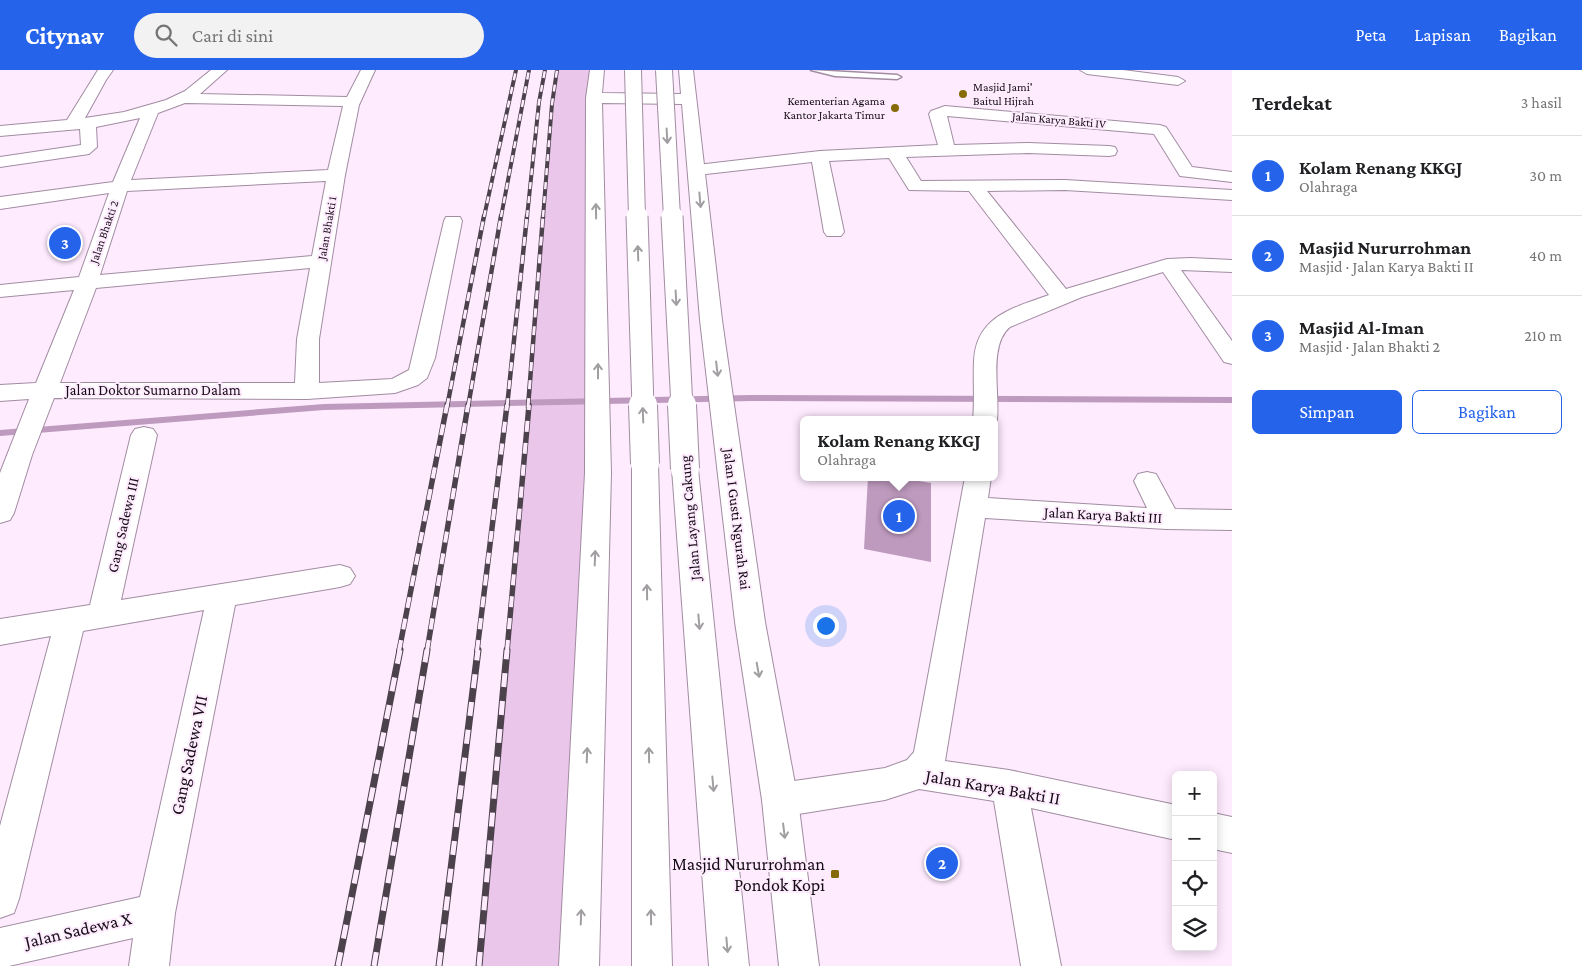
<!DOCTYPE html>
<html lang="id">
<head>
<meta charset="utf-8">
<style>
	:root { --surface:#fff; --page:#f2f2f2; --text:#202124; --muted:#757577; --line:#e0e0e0; --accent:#2563eb }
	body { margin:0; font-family:"Crimson Pro",serif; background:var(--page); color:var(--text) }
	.controls { position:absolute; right:15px; bottom:15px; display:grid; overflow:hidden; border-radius:8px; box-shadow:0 2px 12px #0003 }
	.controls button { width:45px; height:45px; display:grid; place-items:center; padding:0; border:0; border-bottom:1px solid var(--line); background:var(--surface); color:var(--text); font:25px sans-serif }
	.you { position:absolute; left:825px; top:555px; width:18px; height:18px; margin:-12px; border:4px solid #fff; border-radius:50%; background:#1a73e8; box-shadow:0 0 0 8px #1a73e833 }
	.badge { display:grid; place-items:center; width:32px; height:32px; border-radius:50%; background:var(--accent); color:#fff; font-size:16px; font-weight:700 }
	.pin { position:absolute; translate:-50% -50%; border:2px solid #fff; box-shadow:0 1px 5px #0006 }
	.popup { position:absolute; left:800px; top:346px; width:198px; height:65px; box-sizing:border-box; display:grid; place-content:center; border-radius:8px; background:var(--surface); filter:drop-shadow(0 1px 4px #0005); font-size:16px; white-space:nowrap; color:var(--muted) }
	.popup b { font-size:19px; color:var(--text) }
	.popup::after { content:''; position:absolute; left:50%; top:100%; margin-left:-10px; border:10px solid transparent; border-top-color:var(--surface) }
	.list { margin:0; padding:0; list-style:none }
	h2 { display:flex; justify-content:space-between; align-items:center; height:65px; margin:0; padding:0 20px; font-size:21px }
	h2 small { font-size:16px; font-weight:400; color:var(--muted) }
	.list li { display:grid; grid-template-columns:32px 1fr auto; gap:15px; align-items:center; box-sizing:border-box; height:80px; padding:0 20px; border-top:1px solid var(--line) }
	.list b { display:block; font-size:19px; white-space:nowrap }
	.list p { margin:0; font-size:16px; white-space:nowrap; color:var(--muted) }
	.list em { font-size:16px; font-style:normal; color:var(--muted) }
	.actions { display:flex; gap:10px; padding:15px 20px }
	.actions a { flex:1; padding:11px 0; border:1px solid var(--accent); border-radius:8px; text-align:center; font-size:18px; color:var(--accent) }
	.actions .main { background:var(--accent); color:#fff }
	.icon { flex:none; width:28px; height:28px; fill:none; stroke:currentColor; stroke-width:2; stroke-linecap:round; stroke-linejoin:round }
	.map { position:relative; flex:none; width:1232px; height:896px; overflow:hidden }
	header { display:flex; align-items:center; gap:30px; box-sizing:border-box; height:70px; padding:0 25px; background:var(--accent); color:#fff }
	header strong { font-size:24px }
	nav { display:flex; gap:28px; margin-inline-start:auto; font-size:18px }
	.search { width:350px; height:45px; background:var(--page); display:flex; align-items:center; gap:12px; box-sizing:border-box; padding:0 18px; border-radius:28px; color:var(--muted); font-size:19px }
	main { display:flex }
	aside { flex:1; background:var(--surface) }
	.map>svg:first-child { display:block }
	.green { fill:#eac6ea }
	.water { fill:#be9abf }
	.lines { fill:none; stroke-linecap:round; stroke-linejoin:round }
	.stream { fill:#be9abf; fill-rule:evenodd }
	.service-casing { stroke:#a28ca2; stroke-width:3 }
	.minor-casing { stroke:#a28ca2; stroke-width:2 }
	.tertiary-casing { stroke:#a28ca2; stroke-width:2 }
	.primary-casing { stroke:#a28ca2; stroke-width:2 }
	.service { fill:#fff; fill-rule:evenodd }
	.minor { fill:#fff; fill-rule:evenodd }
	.tertiary { fill:#fff; fill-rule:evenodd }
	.primary { fill:#fff; fill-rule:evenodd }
	.rail-far3-casing { stroke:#4c424c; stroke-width:4 }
	.rail-far2-casing { stroke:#4c424c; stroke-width:4.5 }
	.rail-far1-casing { stroke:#4c424c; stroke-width:5.5 }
	.rail-casing { stroke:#4c424c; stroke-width:7 }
	.rail-far3 { stroke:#feebfe; stroke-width:2.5; stroke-dasharray:7; stroke-linecap:butt }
	.rail-far2 { stroke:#feebfe; stroke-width:3; stroke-dasharray:9; stroke-linecap:butt }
	.rail-far1 { stroke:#feebfe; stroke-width:4; stroke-dasharray:11; stroke-linecap:butt }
	.rail { stroke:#feebfe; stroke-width:5; stroke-dasharray:14; stroke-linecap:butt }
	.tertiary-bridge-far2-casing { stroke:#a28ca2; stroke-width:18; stroke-linecap:butt }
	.tertiary-bridge-far1-casing { stroke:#a28ca2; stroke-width:23; stroke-linecap:butt }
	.tertiary-bridge-casing { stroke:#a28ca2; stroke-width:30; stroke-linecap:butt }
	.tertiary-bridge-far2 { stroke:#fff; stroke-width:16 }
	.tertiary-bridge-far1 { stroke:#fff; stroke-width:21 }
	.tertiary-bridge { stroke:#fff; stroke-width:28 }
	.oneway { stroke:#a19ea1 }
	.poi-dot { fill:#866b08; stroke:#feebfe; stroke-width:2 }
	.labels { text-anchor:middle; stroke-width:4; stroke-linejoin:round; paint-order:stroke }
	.far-poi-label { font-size:12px; fill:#150d15; stroke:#feebfe; text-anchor:start }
	.far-street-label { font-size:12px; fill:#150d15; stroke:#feebfe }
	.street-label { font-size:15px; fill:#150d15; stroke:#feebfe }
	.near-street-label { font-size:18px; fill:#150d15; stroke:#feebfe }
	.near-poi-label { font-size:18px; fill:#150d15; stroke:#feebfe; text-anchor:end }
</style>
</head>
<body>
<header>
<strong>Citynav</strong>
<div class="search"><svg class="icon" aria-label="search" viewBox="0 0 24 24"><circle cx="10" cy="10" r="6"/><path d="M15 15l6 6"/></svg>Cari di sini</div>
<nav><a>Peta</a><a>Lapisan</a><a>Bagikan</a></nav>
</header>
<main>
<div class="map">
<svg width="1232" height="896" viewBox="0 0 1232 896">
	<rect width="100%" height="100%" fill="#feebfe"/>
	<polygon class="green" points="557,0 597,0 579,896 480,896"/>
	<polygon class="water" points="868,407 895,407 931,413 931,492 864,479"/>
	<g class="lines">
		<polygon class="stream" points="751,325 1232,327 1232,333 751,331 324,340 0,366 0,360 324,334"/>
		<defs>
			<polygon id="service" points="811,0 897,5 901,7 897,9 835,6"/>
			<g id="minor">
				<path d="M98 0H113L106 10 85 48 124 42 166 30 185 21 211 0H227L200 24 347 27 361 0H375L359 35 345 105 319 269V313L392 309 409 300 444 151 446 147H460L462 151 435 288 427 308 418 315 395 323 307 329 54 328 32 385 14 443 10 450 0 453V403L29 329 0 331V315L36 313 74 220 0 227V215L79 207 109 123 0 139V127L113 112 140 48 96 57 97 77 89 84 0 97V87L81 75 80 59 0 66V56L67 50ZM185 33 343 36 328 100 131 110 158 43ZM326 111 312 186 100 205 127 121ZM310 198 297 269 295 313H60L96 218Z"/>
				<polygon points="1080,0 1123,0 1178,7 1185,11 1178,15 1087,4"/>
				<path d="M945 36 1160 55 1166 57 1192 97 1232 102V112L1180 106 1154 64 947 46 954 75 1028 73 1109 76 1115 77 1117 81 1115 85 1109 86 1028 83 906 87 921 111 1065 110 1232 120V130L1065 120 987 121 1066 219 1167 189 1191 188 1232 190V202L1181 200 1232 271V294L1224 292 1163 202 1082 227 1010 257C988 275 1000 323 997 350L994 355V350H973C975 330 973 311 974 291 976 246 1013 238 1049 225L969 121 909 120 889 88 829 91 844 162 841 166H827L824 162 812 92 697 105 691 104 688 100 691 96 697 95 820 81 938 75 929 44 931 41Z"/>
				<polygon points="144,357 153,359 157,365 121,530 340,495 350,498 355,506 350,514 340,517 235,535 175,843 169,896 129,896 133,868 9,896 0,896 0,858 140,827 204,540 83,561 19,829 14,843 0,848 0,756 51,566 0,575 0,549 90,535 131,365 135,359"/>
				<polygon points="1147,402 1156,404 1175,439 1232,440 1232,460 1166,459 985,448 945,691 1009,700 1176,735 1176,770 1031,738 1061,896 1021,896 994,731 919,719 885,730 780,747 767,742 762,730 767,718 780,713 885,698 907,690 914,682 965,407 991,407 988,428 1147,438 1134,411 1138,404"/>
				<polygon points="1213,743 1232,747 1232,783 1213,779"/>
			</g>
			<g id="tertiary">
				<polygon points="645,385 654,388 658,394 672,896 632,896 632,394 636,388"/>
				<polygon points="685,390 694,393 698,399 749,896 709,896 672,399 676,393"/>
			</g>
			<polygon id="primary" points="590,0 604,0 602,23 681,24 679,0 693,0 722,250 765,552 798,730 819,896 779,896 762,730 735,552 700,250 682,34 602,33 611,403 599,896 559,896 585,403 586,28"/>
		</defs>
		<use href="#service" class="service-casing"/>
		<use href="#minor" class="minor-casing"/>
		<use href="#tertiary" class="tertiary-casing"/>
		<use href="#primary" class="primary-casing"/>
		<use href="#service" class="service"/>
		<use href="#minor" class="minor"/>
		<use href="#tertiary" class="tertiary"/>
		<use href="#primary" class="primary"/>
		<defs>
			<g id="rail-far3">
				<polyline points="484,147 516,0"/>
				<polyline points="501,147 529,0"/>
				<polyline points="527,147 539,32 545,0"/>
				<polyline points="543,147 552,34 557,0"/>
			</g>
			<g id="rail-far2">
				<polyline points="447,337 484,146"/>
				<polyline points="468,337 501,146"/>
				<polyline points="507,337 527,146"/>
				<polyline points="528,337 543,146"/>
			</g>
			<g id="rail-far1">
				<polyline points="399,581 447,335"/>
				<polyline points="427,581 468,335"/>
				<polyline points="477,581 507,335"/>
				<polyline points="507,581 529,335"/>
			</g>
			<g id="rail">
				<polyline points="338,896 400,580"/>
				<polyline points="374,896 427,580"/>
				<polyline points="439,896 478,580"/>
				<polyline points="479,896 507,580"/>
			</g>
		</defs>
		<use href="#rail-far3" class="rail-far3-casing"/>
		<use href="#rail-far2" class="rail-far2-casing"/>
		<use href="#rail-far1" class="rail-far1-casing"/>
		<use href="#rail" class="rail-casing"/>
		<use href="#rail-far3" class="rail-far3"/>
		<use href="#rail-far2" class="rail-far2"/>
		<use href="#rail-far1" class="rail-far1"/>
		<use href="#rail" class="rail"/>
		<defs>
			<g id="tertiary-bridge-far2">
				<polyline points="633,0 637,147"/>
				<polyline points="664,0 672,147"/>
			</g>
			<g id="tertiary-bridge-far1">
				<polyline points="637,146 643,337"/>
				<polyline points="672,146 682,337"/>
			</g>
			<g id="tertiary-bridge">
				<polyline points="643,335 645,394"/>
				<polyline points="682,335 685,399"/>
			</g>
		</defs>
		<use href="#tertiary-bridge-far2" class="tertiary-bridge-far2-casing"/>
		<use href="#tertiary-bridge-far1" class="tertiary-bridge-far1-casing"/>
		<use href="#tertiary-bridge" class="tertiary-bridge-casing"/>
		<use href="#tertiary-bridge-far2" class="tertiary-bridge-far2"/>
		<use href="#tertiary-bridge-far1" class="tertiary-bridge-far1"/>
		<use href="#tertiary-bridge" class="tertiary-bridge"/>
	</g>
	<defs><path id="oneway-shaft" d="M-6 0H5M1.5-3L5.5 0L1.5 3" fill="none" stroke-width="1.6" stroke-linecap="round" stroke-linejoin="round" transform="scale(1.25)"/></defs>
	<g class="oneway">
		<use href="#oneway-shaft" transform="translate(667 66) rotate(87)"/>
		<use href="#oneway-shaft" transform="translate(700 130) rotate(85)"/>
		<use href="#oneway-shaft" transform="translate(596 141) rotate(-91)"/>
		<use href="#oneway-shaft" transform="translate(638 183) rotate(-92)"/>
		<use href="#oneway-shaft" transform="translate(676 228) rotate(87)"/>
		<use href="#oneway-shaft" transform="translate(717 299) rotate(83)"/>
		<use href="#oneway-shaft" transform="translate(598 301) rotate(-90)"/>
		<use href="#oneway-shaft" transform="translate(643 345) rotate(-92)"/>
		<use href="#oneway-shaft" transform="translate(595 488) rotate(-88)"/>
		<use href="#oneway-shaft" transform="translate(647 522) rotate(-91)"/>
		<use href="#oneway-shaft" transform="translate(699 552) rotate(85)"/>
		<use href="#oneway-shaft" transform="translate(758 600) rotate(80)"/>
		<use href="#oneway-shaft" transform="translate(587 685) rotate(-88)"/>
		<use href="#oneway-shaft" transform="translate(649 685) rotate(-91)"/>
		<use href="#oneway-shaft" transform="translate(713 714) rotate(85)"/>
		<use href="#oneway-shaft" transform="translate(784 761) rotate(83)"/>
		<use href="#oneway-shaft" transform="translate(581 847) rotate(-88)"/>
		<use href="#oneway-shaft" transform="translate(651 847) rotate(-91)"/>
		<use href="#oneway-shaft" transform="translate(727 875) rotate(85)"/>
	</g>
	<g class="poi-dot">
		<circle cx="963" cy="24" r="5"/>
		<circle cx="895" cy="38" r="5"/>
		<rect x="830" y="799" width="10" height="10" rx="2.5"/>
	</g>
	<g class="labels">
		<g class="far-poi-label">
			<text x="973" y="21">Masjid Jami'<tspan x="973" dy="14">Baitul Hijrah</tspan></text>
			<text x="885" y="35" text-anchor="end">Kementerian Agama<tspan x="885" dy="14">Kantor Jakarta Timur</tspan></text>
		</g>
		<g class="far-street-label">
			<text transform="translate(1059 50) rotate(5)" y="4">Jalan Karya Bakti IV</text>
			<text transform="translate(327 158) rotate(-80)" y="4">Jalan Bhakti 1</text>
			<text transform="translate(104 162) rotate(-71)" y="4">Jalan Bhakti 2</text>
		</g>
		<g class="street-label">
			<text x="153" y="325">Jalan Doktor Sumarno Dalam</text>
			<text transform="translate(1103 445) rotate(3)" y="5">Jalan Karya Bakti III</text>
			<text transform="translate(690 448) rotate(-95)" y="5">Jalan Layang Cakung</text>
			<text transform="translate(737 449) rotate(83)" y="5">Jalan I Gusti Ngurah Rai</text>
			<text transform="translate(123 455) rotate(-77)" y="5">Gang Sadewa III</text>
		</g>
		<g class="near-street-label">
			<text transform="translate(189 685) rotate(-78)" y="6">Gang Sadewa VII</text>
			<text transform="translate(993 717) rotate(10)" y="6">Jalan Karya Bakti II</text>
			<text transform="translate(78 860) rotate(-13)" y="6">Jalan Sadewa X</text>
		</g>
		<g class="near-poi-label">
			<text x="825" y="800">Masjid Nururrohman<tspan x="825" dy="21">Pondok Kopi</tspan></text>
		</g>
	</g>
</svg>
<div class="controls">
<button>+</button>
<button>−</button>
<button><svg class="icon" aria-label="locate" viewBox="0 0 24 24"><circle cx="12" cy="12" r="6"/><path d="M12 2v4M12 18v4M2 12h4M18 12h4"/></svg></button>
<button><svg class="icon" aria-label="layers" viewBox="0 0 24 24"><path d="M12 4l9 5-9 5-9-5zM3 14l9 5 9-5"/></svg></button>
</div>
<div class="you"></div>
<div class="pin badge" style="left:899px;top:446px">1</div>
<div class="popup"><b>Kolam Renang KKGJ</b>Olahraga</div>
<div class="pin badge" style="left:942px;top:793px">2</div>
<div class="pin badge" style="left:65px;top:173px">3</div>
</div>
<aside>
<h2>Terdekat<small>3 hasil</small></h2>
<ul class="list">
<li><span class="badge">1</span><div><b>Kolam Renang KKGJ</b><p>Olahraga</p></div><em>30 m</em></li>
<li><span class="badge">2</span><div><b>Masjid Nururrohman</b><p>Masjid · Jalan Karya Bakti II</p></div><em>40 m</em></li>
<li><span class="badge">3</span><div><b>Masjid Al-Iman</b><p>Masjid · Jalan Bhakti 2</p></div><em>210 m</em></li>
</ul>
<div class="actions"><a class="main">Simpan</a><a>Bagikan</a></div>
</aside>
</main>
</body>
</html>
